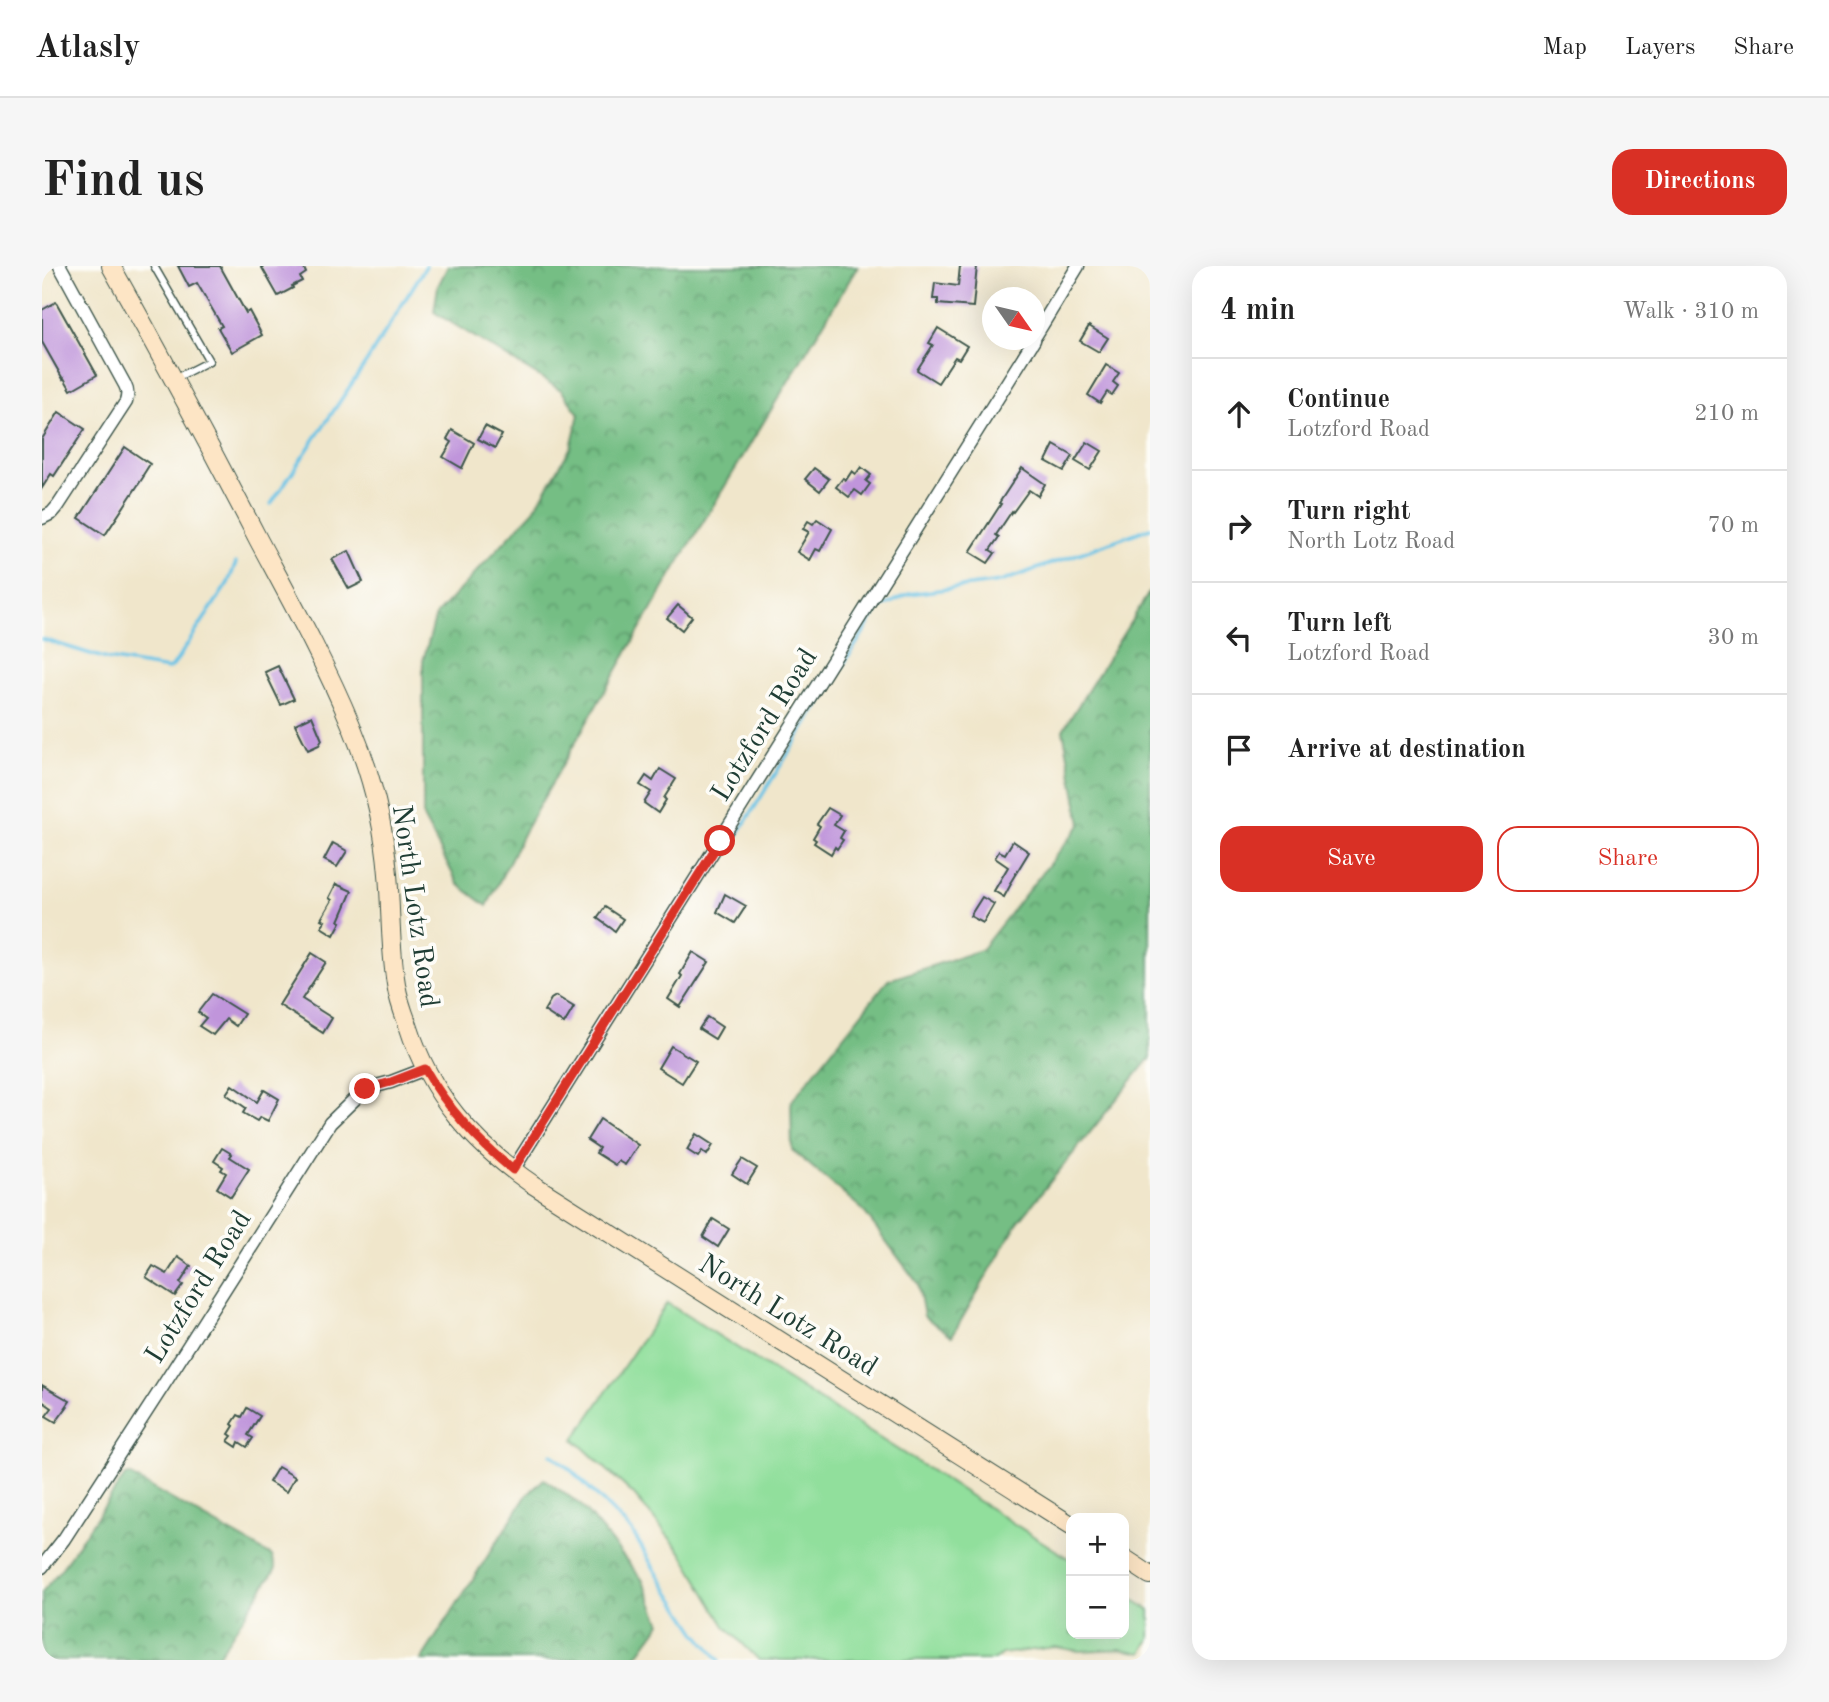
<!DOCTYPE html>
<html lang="en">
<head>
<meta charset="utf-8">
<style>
	:root { --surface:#fff; --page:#f6f6f6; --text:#222; --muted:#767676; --line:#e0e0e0; --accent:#d93025 }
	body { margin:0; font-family:"Old Standard TT",serif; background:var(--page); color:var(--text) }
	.controls { position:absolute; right:21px; bottom:21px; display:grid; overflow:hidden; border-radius:14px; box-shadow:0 7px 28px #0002 }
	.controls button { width:63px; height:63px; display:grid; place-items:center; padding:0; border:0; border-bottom:2px solid var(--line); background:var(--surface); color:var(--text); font:35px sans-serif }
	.compass { position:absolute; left:940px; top:21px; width:63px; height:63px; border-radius:50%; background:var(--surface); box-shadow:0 7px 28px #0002; rotate:124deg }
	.stop { position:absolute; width:21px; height:21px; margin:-16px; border:5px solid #d93025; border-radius:50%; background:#fff }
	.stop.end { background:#d93025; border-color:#fff; box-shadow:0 2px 7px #0008 }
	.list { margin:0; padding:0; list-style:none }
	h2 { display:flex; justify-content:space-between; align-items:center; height:91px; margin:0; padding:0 28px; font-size:30px }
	h2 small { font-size:23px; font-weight:400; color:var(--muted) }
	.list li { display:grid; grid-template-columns:46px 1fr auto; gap:21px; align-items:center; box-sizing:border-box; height:112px; padding:0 28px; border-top:2px solid var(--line) }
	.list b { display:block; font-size:26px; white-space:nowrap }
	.list p { margin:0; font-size:23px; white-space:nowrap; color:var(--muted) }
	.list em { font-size:23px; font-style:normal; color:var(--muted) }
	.actions { display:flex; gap:14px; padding:21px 28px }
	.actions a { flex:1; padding:16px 0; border:2px solid var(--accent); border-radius:21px; text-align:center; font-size:24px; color:var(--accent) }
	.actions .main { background:var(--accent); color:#fff }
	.icon { flex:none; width:38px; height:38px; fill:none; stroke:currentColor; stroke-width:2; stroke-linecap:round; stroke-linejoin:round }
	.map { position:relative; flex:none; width:1108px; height:1394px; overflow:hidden; border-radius:21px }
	header { display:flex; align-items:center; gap:42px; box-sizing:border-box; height:98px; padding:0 35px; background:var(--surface); border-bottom:2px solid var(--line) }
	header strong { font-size:33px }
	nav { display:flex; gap:38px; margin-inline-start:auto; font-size:24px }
	.intro { display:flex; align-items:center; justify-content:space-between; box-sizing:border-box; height:168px; padding:0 42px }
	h1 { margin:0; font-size:49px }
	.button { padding:18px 32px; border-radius:21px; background:var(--accent); color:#fff; font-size:24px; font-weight:700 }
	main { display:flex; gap:42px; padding:0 42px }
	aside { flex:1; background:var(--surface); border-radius:21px; box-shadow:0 7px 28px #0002 }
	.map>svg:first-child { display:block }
	.grass { fill:#91df9c; stroke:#588e68; stroke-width:2 }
	.forest { fill:url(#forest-crowns); stroke:#4a7e5c; stroke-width:2 }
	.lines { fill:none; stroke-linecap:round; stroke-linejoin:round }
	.stream { stroke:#68c3e6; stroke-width:3.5 }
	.building { fill:#c095db }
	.lane-casing { stroke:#3e564b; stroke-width:9 }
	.street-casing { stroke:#3e564b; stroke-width:15 }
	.secondary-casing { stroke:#3e564b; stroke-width:20 }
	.lane { stroke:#fff; stroke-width:6 }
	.street { stroke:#fff; stroke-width:12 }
	.secondary { stroke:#fde5c5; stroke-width:18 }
	.route { stroke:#d93025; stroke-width:9 }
	.labels { text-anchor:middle; stroke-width:7; stroke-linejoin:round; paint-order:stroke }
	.street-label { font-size:28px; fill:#1f3d34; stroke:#fdfcf7 }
</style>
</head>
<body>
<header>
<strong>Atlasly</strong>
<nav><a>Map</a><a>Layers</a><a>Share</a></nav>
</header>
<div class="intro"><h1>Find us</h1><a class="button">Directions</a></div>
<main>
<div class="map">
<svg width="1108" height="1394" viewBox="0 0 1108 1394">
	<defs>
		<pattern id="forest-crowns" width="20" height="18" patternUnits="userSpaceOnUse" patternTransform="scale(1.75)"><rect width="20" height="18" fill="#74be84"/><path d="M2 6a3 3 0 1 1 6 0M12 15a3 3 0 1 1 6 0" fill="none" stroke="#5f9c6d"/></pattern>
	</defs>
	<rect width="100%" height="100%" fill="#fdfcf7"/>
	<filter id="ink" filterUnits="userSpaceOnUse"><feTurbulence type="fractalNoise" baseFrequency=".0143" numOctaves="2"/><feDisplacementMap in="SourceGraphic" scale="14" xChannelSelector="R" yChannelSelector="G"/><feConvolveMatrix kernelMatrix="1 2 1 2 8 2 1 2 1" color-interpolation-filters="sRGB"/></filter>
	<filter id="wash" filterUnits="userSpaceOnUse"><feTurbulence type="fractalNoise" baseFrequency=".00686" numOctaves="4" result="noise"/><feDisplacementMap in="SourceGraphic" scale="28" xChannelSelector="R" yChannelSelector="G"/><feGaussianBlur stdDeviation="1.57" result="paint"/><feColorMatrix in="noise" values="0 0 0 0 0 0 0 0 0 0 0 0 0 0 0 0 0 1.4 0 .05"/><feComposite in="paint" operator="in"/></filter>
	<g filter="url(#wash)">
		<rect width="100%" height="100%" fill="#f0e6cb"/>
		<polygon class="grass" points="625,1037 1029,1294 1029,1368 1082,1368 1082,1328 1108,1344 1108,1373 1100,1387 1079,1383 1037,1385 1013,1381 960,1388 952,1394 717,1394 683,1360 640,1287 593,1230 532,1173"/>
		<g class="forest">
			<polygon points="406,0 816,0 631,306 482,566 445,640 416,618 381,551 381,395 394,349 492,244 529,181 537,148 519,124 392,46 396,20"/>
			<polygon points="1108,325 1108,794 1106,794 976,956 910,1070 882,1050 876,1018 820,943 750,884 749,836 846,714 939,684 1039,558 1021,464"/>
			<polygon points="87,1209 230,1290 234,1302 173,1394 0,1394 0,1326 19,1303 83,1210"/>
			<polygon points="502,1213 538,1238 600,1313 619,1357 592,1394 379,1394 485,1229"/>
		</g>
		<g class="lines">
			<g class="stream">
				<polyline points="229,238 325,95 384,0"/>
				<polyline points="0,373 65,393 126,403 131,400 186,317 194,297"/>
				<polyline points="683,589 836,343 867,328 958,316 1108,262"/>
				<polyline points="509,1188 531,1206 590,1265 613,1304 654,1366 677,1394"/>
			</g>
		</g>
		<g id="blocks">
			<g class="building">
				<polygon points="136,0 178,0 204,47 207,45 220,69 190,86 176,62 180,60 155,17 147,21"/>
				<polygon points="219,0 261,0 264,7 258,11 260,15 250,20 251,22 236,30"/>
				<polygon points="918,0 935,0 931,41 896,38 896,33 891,33 893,17 916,20"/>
				<polygon points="14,36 55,109 29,124 22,112 21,113 0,76 0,44"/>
				<polygon points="1047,60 1066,72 1057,86 1038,75"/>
				<polygon points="896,62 925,80 917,93 913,91 896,117 875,104 891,79 887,77"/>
				<polygon points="1064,99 1077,107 1071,116 1076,120 1070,129 1065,126 1058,137 1046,129"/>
				<polygon points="17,146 43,163 12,210 9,208 0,222 0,173"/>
				<polygon points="443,160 460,169 453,182 436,173"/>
				<polygon points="410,164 432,177 420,202 401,191 410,176 405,173"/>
				<polygon points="1045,176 1060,185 1048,204 1033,195"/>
				<polygon points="1012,179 1031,190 1022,205 1004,195"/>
				<polygon points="83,181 108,198 101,209 102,210 63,269 37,252"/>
				<polygon points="819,201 829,209 824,215 828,218 820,229 813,224 807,231 794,221 801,212 804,214 810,205 814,208"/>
				<polygon points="772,202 787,213 778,225 763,213"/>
				<polygon points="980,202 1003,218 996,230 987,224 971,246 970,245 954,269 957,271 948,284 953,287 946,297 928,286 959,238 957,237"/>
				<polygon points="775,253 790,263 778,285 774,283 768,294 755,286 767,266 761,263 766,255 771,258"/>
				<polygon points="307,285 321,316 307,323 290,293"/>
				<polygon points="636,339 650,351 640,364 625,352"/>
				<polygon points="236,400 252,433 239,439 223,406"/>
				<polygon points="270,450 280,474 277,479 266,484 253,458"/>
				<polygon points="618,503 634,513 622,532 624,534 616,547 602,537 609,526 598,519 604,510 611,515"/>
				<polygon points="786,542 798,549 792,559 802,565 798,572 801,574 795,583 793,581 789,588 772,577 774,574 771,572 778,560 775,558"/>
				<polygon points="971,575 987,586 968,617 969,618 962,631 952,625 966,601 953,592 957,585 963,588"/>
				<polygon points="291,577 305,585 295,601 282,594"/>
				<polygon points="294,618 310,625 297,655 299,656 292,669 279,661 283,655 279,653 290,634 287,632"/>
				<polygon points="683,628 704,640 693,657 675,646"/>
				<polygon points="940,631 952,638 941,657 928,650"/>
				<polygon points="563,641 581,653 573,665 555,652"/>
				<polygon points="651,686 667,696 638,741 626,733 640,710 638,708"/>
				<polygon points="270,687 284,696 260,733 290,752 281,767 237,739"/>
				<polygon points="170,728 202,748 194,760 184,753 171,769 157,760 164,752 156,746"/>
				<polygon points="514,730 532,741 522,758 502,745 509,733"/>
				<polygon points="665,751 680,761 673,773 657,763"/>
				<polygon points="629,780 654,795 640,817 616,802"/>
				<polygon points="190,819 215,836 222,824 237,833 226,855 218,851 215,855 201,847 204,842 184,828"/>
				<polygon points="558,853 596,879 583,899 576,895 573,899 554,887 557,882 545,874"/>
				<polygon points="654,868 671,879 665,889 660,885 656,891 645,884"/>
				<polygon points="180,882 190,888 188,891 207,903 189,931 175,922 184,907 179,904 181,901 172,895"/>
				<polygon points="700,893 715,902 705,918 690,908"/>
				<polygon points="671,953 687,963 676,981 661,971"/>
				<polygon points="136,991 149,1000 138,1017 141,1019 133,1030 104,1011 111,1000 125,1008"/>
				<polygon points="0,1119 28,1135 24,1141 25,1141 14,1156 4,1150 10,1142 0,1135"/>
				<polygon points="205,1142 218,1150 206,1169 211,1172 205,1181 197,1176 195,1181 186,1175 190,1170 187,1168 192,1160 190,1158 196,1149 200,1151"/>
				<polygon points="236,1201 253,1211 244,1226 227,1216"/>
			</g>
		</g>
	</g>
	<g filter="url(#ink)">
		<use href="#blocks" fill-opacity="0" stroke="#3e564b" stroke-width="2"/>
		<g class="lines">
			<defs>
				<polyline id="lane" points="112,0 167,95 134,112"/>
				<g id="street">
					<polyline points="992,72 1036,0"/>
					<path d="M0 252 10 247 16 240 84 136C86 129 86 125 83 119L18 0"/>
					<polyline points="471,904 992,74"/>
					<polyline points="0,1301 22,1273 119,1123 288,857 323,823 349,816 383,803"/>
				</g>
				<g id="secondary">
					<path d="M69 0C120 91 169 182 217 275 249 335 283 396 309 459 328 505 342 558 346 608 349 644 348 682 354 718 356 732 361 746 366 759 388 829 431 877 490 918L1029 1259"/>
					<polyline points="1082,1292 1108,1309"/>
				</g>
			</defs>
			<use href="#lane" class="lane-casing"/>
			<use href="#street" class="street-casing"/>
			<use href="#secondary" class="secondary-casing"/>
			<use href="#lane" class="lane"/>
			<use href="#street" class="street"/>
			<use href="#secondary" class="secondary"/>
		</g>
	</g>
	<g class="lines" filter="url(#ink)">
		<path class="route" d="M323 823 349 816 383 803C406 843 435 875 471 904L678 575"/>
	</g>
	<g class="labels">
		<g class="street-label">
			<text transform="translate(721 458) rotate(-58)" y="10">Lotzford Road</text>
			<text transform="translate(375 640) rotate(82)" y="10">North Lotz Road</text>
			<text transform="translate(155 1020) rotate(-58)" y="10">Lotzford Road</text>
			<text transform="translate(747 1048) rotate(32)" y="10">North Lotz Road</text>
		</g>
	</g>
</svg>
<div class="controls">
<button>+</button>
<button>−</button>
</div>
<svg class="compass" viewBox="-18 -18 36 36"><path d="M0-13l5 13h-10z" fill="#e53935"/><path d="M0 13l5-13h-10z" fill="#767676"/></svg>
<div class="stop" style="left:678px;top:575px"></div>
<div class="stop end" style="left:323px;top:823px"></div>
</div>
<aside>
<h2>4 min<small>Walk · 310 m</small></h2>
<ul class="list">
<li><svg class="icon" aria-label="ahead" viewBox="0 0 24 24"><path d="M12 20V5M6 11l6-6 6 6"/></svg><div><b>Continue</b><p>Lotzford Road</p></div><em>210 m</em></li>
<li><svg class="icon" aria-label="right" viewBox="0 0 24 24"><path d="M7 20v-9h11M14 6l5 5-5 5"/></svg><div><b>Turn right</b><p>North Lotz Road</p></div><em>70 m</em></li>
<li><svg class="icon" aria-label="left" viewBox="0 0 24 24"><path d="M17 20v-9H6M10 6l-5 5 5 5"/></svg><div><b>Turn left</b><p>Lotzford Road</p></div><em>30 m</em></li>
<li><svg class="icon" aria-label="arrive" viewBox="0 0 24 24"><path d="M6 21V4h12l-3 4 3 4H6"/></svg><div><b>Arrive at destination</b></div></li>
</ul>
<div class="actions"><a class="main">Save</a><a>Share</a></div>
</aside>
</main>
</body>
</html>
